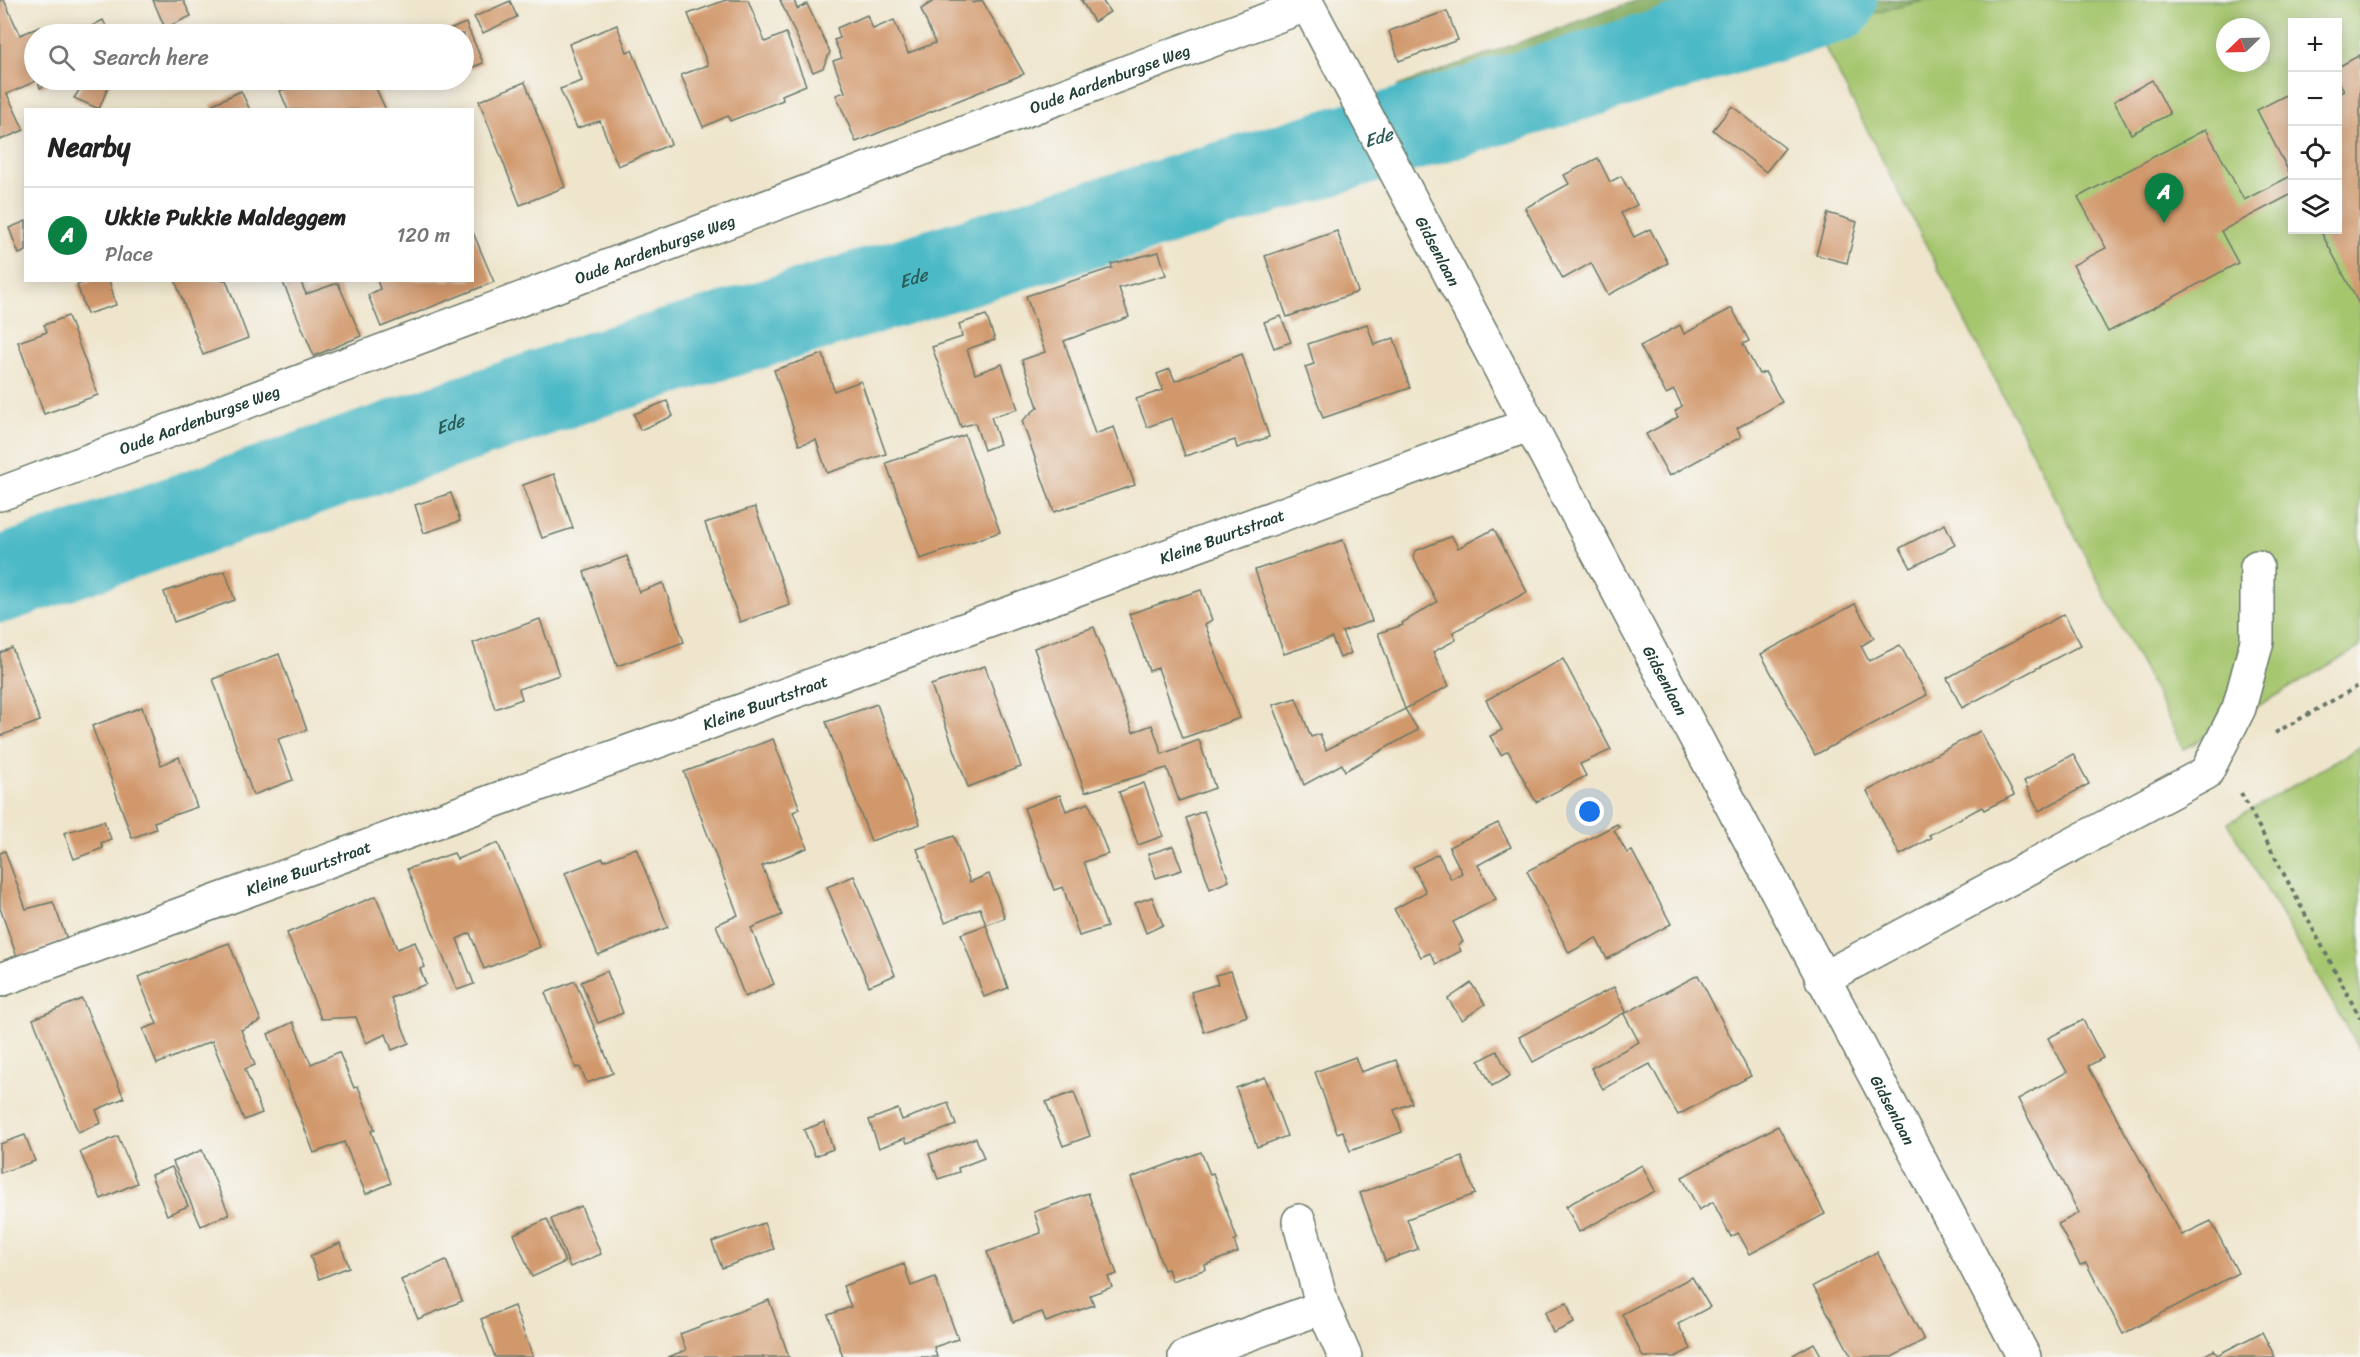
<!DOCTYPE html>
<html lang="en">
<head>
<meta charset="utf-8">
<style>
	:root { --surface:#fff; --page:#f6f6f6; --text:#222; --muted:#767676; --line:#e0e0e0; --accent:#0b8043 }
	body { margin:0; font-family:Sriracha,sans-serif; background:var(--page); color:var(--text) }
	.controls { position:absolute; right:18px; top:18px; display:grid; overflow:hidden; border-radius:0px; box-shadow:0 3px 15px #0003 }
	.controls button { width:54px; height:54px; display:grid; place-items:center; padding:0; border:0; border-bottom:2px solid var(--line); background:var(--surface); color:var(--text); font:30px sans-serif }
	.compass { position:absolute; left:2216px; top:18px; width:54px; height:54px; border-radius:50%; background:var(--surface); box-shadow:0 3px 15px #0003; rotate:247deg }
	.you { position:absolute; left:1590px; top:812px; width:21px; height:21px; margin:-15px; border:4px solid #fff; border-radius:50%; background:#1a73e8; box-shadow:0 0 0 9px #1a73e833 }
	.badge { display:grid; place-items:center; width:39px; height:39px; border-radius:50%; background:var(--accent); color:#fff; font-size:20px; font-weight:700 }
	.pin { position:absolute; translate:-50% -50px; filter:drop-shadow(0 2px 3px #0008) }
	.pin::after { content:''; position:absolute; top:32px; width:21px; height:18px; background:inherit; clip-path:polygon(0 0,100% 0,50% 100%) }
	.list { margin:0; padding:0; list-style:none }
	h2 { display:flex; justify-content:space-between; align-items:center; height:78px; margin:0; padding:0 24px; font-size:26px }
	h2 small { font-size:20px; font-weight:400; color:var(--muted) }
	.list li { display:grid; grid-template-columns:39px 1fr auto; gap:18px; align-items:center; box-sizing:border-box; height:96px; padding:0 24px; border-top:2px solid var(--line) }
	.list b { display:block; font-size:22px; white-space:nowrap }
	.list p { margin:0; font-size:20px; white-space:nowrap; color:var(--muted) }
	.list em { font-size:20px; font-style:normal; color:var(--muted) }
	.icon { flex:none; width:33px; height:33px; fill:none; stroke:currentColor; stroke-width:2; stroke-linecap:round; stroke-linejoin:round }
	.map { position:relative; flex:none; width:2360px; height:1357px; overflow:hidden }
	.search { position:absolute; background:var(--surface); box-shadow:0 3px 15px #0003; left:24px; top:24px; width:450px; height:66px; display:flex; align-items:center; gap:15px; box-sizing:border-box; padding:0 21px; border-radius:33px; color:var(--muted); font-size:22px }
	.panel { position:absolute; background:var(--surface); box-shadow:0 3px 15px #0003; left:24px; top:108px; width:450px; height:174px; border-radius:0px }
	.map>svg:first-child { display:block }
	.green { fill:#a6c66e; stroke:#628251; stroke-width:1.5; fill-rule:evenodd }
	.forest { fill:#84ab61; stroke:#52744a; stroke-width:1.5 }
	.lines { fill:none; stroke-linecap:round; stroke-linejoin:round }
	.river { stroke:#4cb9c6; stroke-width:86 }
	.building { fill:#d1986c }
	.minor-casing { stroke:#687869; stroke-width:36 }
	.path { stroke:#687869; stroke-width:4; stroke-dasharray:4.5 4.5; stroke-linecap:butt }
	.minor { stroke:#fff; stroke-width:33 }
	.labels { text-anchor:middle; stroke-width:4.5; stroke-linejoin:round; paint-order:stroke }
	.street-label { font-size:16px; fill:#1f3d34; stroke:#f6f6f2 }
	.water-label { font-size:18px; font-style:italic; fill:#2a5c58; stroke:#f6f6f2 }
</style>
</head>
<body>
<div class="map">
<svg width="2360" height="1357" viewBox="0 0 2360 1357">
	<rect width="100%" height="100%" fill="#f6f6f2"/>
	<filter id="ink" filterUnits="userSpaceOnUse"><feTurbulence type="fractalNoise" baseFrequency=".0167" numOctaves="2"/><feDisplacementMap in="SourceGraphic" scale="12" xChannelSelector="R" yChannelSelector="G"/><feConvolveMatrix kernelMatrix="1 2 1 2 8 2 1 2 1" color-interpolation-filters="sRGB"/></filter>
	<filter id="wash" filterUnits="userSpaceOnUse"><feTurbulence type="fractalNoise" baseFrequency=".008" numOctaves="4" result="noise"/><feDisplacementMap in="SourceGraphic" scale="24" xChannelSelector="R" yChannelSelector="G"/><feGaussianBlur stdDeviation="1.35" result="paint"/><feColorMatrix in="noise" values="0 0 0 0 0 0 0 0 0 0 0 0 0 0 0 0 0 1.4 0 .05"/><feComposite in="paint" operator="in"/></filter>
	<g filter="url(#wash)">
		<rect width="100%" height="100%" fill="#efe5cc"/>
		<g class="green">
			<path d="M1925 0H2360V647L2184 749 1815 28ZM2292 22H2338V230H2292ZM2225 27H2261V63H2225Z"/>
			<polygon points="2360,747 2360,1050 2228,823"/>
		</g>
		<polygon class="forest" points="1637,0 1925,0 1413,130 1398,86"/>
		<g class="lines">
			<path class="river" id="s1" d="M0 580 587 377 1834 0"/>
		</g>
		<g id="blocks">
			<g class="building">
				<polygon points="0,0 4,0 20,35 40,27 44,34 34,34 34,80 59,80 40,88 38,80 7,94 24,130 0,140"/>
				<polygon points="153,0 183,0 191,16 165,28"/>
				<polygon points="726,0 748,0 765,42 786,33 806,85 782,95 783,100 730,121 728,116 703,127 681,75 708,65 688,14"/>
				<polygon points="780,0 794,0 797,9 807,4 830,52 823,68 813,72"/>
				<polygon points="935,0 971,0 973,3 982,0 1024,74 856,142 836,95 845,92 833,61 842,58 834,40 840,38 837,28 867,15 873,29 894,20 908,53 935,43 921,9"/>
				<polygon points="1081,0 1102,0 1110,12 1094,22"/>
				<polygon points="510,1 517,17 483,33 474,17"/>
				<polygon points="1447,11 1458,40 1399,61 1389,31"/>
				<polygon points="103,20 110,34 83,34 82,31"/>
				<polygon points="284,23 290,34 263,34"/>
				<polygon points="466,23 483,63 464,71 464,34 438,34"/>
				<polygon points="617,25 627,52 632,50 671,144 618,166 600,121 577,128 560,89 582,81 569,44"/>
				<polygon points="2360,55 2360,306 2320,230 2338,230 2338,94 2344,91 2338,79 2338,67"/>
				<polygon points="86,80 111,80 99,109 74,98"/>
				<polygon points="305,80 372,80 386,110 288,110 280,91"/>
				<polygon points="2152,80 2170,114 2131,134 2114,101"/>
				<polygon points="525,82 565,187 520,205 479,101"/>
				<polygon points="241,91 250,110 213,110 211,105"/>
				<polygon points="2292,92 2292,194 2221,231 2238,263 2108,332 2073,265 2106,248 2078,197 2206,129 2244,200 2291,176 2257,110"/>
				<polygon points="1732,106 1785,148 1766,172 1713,130"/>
				<polygon points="1598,158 1610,182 1621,176 1637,205 1621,213 1634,237 1650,229 1668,263 1608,295 1591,263 1563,279 1525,208 1569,184 1564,175"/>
				<polygon points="1828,213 1857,222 1847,263 1816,255"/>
				<polygon points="26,221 26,251 19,254 9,228"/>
				<polygon points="472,230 494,282 381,327 368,295 380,289 377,280 472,280"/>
				<polygon points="1337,231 1358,292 1287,317 1265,256"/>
				<polygon points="1159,252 1166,275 1119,288 1129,317 1064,341 1095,434 1114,427 1135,485 1054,512 1022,421 1038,407 1022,360 1045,352 1026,296 1112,268 1111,264"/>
				<polygon points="92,280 109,280 116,305 87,314 77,285"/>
				<polygon points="175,280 226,280 248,338 203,355"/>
				<polygon points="282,280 300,280 306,294 338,283 361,336 314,356"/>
				<polygon points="1732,308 1749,341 1743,344 1759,374 1765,372 1782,402 1737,428 1741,437 1669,476 1646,434 1678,417 1675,411 1682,406 1674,390 1666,394 1640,346 1680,325 1684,334"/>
				<polygon points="986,315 995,340 967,349 971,361 975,374 1002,364 1018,409 991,417 1000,444 984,450 975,423 961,427 932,347 962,337 959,324"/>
				<polygon points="68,316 98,395 44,414 18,342 47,332 44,325"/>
				<polygon points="1281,316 1291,342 1274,348 1264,322"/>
				<polygon points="1367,324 1374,345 1394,338 1410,388 1323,418 1305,367 1314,364 1308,344"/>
				<polygon points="823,354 834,391 861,381 886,454 827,473 816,440 799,445 774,370"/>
				<polygon points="1242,354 1269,437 1237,448 1235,440 1185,456 1172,418 1147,427 1136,399 1163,390 1157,374 1170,369 1175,381"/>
				<polygon points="667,401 673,416 640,430 634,414"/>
				<polygon points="965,435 1000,532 920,559 886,463"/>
				<polygon points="554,474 573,528 542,538 523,485"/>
				<polygon points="451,493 460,521 424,533 415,505"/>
				<polygon points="755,507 790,605 740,622 705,523"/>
				<polygon points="1945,524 1955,545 1911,568 1900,548"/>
				<polygon points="1494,529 1527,592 1453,632 1456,640 1433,652 1449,686 1405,709 1378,633 1403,625 1402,623 1437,602 1413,557 1415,551 1452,536 1458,548"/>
				<polygon points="1343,540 1372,621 1342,632 1351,653 1340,658 1332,638 1284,654 1255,570"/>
				<polygon points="627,556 639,592 663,583 684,642 617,666 584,572"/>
				<polygon points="225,571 235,600 174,622 164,592"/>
				<polygon points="1201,590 1212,620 1205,624 1240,718 1183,738 1158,668 1149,671 1129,614"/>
				<polygon points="1855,604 1874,638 1861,646 1869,661 1900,645 1927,695 1815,755 1761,654"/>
				<polygon points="2064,614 2081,645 1962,708 1947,678"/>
				<polygon points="540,619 559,675 519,689 522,699 495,709 473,643"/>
				<polygon points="1094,627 1133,732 1152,725 1162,754 1199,740 1215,788 1179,801 1167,768 1085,792 1034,648"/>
				<polygon points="12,648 40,721 0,736 0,653"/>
				<polygon points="279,654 307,730 278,739 293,780 253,795 213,679"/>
				<polygon points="1563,659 1611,750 1580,764 1586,776 1536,802 1508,751 1501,755 1490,736 1502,730 1486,700"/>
				<polygon points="985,666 1021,767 968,787 931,685"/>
				<polygon points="1296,698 1311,737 1320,734 1326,750 1405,709 1418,730 1345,771 1342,764 1304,785 1273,705"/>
				<polygon points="877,704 920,824 871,841 826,722"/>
				<polygon points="142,707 161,765 179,757 197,807 154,822 156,829 132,838 92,726"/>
				<polygon points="1980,731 2014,795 1984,810 1982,807 1929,835 1931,838 1900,855 1867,791"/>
				<polygon points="773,739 800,809 793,812 807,848 762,866 782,915 751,928 774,984 745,997 716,925 738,915 684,772"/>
				<polygon points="2073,754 2089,784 2039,811 2024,781"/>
				<polygon points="1144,783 1163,836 1138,845 1119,792"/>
				<polygon points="1060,795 1066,811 1089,803 1108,854 1084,862 1107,927 1079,936 1063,887 1054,890 1024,808"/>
				<polygon points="1204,811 1229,881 1210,889 1186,818"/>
				<polygon points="104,821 111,839 101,843 103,848 74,859 64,833"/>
				<polygon points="1498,823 1511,847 1478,865 1496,899 1453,922 1463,942 1458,945 1461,951 1436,964 1430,953 1421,957 1394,909 1426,892 1413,867 1438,854 1451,879 1462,873 1449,847"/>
				<polygon points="1617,824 1619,827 1614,830 1627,853 1632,851 1671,924 1607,959 1596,938 1569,953 1527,871"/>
				<polygon points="954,836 970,882 989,874 1005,918 986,925 980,908 945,922 917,849"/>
				<polygon points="498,843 540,947 484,969 470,933 457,939 474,984 457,990 407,869 454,853 457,859"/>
				<polygon points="1173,846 1182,870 1156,878 1148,854"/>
				<polygon points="636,848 668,927 598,955 565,873 603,858 604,861"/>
				<polygon points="5,851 26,909 53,902 67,939 17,957 0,908 0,853"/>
				<polygon points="854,876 895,975 869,986 827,887"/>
				<polygon points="376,896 397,949 415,942 425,967 420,969 426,984 391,998 409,1043 392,1050 386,1034 366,1043 356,1017 321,1019 287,933"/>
				<polygon points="1152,897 1163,925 1146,933 1135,903"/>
				<polygon points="986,925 1008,988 984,997 961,934"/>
				<polygon points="229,943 261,1021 241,1030 255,1065 245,1069 262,1113 244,1120 212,1041 157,1064 143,1029 157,1024 138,977"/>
				<polygon points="607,971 623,1013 598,1023 581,982"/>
				<polygon points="1231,971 1247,1016 1204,1032 1191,992 1218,984 1215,975"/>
				<polygon points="1698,975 1751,1076 1678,1115 1650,1064 1603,1089 1591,1068 1639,1042 1624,1014"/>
				<polygon points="575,981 613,1073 587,1083 580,1067 576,1068 545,993"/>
				<polygon points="1471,983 1485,1004 1462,1020 1448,999"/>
				<polygon points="1614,987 1626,1012 1533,1062 1519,1037"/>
				<polygon points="82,999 124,1098 96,1110 101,1123 78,1132 33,1019"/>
				<polygon points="2083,1020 2103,1058 2088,1066 2182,1235 2211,1221 2238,1273 2123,1334 2086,1263 2080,1265 2058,1224 2079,1213 2018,1099 2067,1072 2048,1038"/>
				<polygon points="293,1022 311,1064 339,1052 354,1088 358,1086 375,1130 371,1131 391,1183 366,1194 344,1142 314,1153 268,1034"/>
				<polygon points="1497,1051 1510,1076 1492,1086 1479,1061"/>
				<polygon points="1355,1057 1361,1072 1396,1060 1412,1103 1394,1110 1402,1132 1350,1151 1343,1131 1337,1133 1315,1072"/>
				<polygon points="1265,1077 1287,1136 1257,1147 1236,1088"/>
				<polygon points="1074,1092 1090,1136 1063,1146 1046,1102"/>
				<polygon points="948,1103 956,1125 907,1143 905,1138 879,1148 869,1120 898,1109 902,1120"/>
				<polygon points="824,1122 833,1149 815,1156 804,1130"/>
				<polygon points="1778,1126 1825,1214 1750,1254 1738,1233 1731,1237 1713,1202 1699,1210 1682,1177"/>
				<polygon points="25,1135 35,1161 0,1173 0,1144"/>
				<polygon points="118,1136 137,1183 101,1199 80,1152"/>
				<polygon points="976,1138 984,1158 958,1168 959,1172 938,1179 929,1154"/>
				<polygon points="202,1150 229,1214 201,1226 173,1162"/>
				<polygon points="1201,1152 1210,1174 1213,1173 1237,1239 1234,1241 1238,1252 1205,1265 1206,1269 1172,1281 1168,1269 1164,1270 1131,1178"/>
				<polygon points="1462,1157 1475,1194 1407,1219 1418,1249 1385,1261 1360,1193"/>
				<polygon points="1642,1165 1655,1191 1579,1232 1566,1206"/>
				<polygon points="172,1167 188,1206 167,1215 151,1175"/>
				<polygon points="1088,1193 1117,1274 1108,1277 1112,1287 1090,1295 1094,1305 1046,1322 1042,1312 1013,1322 987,1252 1041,1233 1034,1212"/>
				<polygon points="581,1206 601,1254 570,1267 551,1219"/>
				<polygon points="547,1219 565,1262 532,1277 514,1234"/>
				<polygon points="764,1223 774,1249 722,1268 712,1242"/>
				<polygon points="340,1243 349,1267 319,1279 310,1256"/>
				<polygon points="1877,1252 1924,1340 1892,1357 1852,1357 1813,1286"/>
				<polygon points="446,1260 462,1301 418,1319 401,1280"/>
				<polygon points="904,1264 911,1286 935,1277 958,1339 934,1347 937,1357 843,1357 828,1315 851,1307 843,1286"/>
				<polygon points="1692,1277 1710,1307 1678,1324 1691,1349 1675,1357 1643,1357 1622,1314"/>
				<polygon points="769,1300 789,1357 668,1357 686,1350 680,1334"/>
				<polygon points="1567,1303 1574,1323 1553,1333 1545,1312"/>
				<polygon points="514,1306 533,1357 495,1357 481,1319"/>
				<polygon points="2262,1332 2275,1357 2201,1357 2214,1350 2217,1355"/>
				<polygon points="1814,1343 1822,1357 1794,1357 1793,1355"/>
			</g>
		</g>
	</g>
	<g filter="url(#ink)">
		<use href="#blocks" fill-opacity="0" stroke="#687869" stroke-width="1.5"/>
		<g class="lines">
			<defs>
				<g id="minor">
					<path id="s2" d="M1305 0 2024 1357"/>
					<path id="s3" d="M0 494 1306 5"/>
					<polyline points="1822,979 2206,773 2239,708 2257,641 2257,567"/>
					<path id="s4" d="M0 980 1531 424"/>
					<polyline points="1299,1221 1323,1307 1345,1357"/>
					<polyline points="1185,1357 1323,1307"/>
				</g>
			</defs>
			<use href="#minor" class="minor-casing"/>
			<g class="path">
				<polyline points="2275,733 2360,685"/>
				<polyline points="2241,793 2360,1018"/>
			</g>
			<use href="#minor" class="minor"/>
		</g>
	</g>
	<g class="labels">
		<g class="street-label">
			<text dy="6" stroke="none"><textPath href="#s3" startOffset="1185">Oude Aardenburgse Weg</textPath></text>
			<text dy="6" stroke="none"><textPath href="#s3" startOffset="699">Oude Aardenburgse Weg</textPath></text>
			<text dy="6" stroke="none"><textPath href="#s2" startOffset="284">Gidsenlaan</textPath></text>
			<text dy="6" stroke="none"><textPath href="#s3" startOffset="213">Oude Aardenburgse Weg</textPath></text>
			<text dy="6" stroke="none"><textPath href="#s4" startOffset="1300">Kleine Buurtstraat</textPath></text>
			<text dy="6" stroke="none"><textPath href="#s2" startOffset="770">Gidsenlaan</textPath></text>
			<text dy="6" stroke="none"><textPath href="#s4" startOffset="814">Kleine Buurtstraat</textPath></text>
			<text dy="6" stroke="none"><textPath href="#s4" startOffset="328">Kleine Buurtstraat</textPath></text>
			<text dy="6" stroke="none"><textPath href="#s2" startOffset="1256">Gidsenlaan</textPath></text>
		</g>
		<g class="water-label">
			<text dy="6" stroke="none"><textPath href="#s1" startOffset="1448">Ede</textPath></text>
			<text dy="6" stroke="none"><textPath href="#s1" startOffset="962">Ede</textPath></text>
			<text dy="6" stroke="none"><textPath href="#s1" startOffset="476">Ede</textPath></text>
		</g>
	</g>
</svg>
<div class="controls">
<button>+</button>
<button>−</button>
<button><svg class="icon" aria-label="locate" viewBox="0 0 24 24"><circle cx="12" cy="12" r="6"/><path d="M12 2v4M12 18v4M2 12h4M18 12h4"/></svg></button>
<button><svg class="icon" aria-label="layers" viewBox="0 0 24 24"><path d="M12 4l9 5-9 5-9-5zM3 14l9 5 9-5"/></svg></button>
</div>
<svg class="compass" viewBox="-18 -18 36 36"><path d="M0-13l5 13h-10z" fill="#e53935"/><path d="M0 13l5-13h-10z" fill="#767676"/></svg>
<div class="you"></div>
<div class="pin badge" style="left:2164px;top:223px">A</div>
<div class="search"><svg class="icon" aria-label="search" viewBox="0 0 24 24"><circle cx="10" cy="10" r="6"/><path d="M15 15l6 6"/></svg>Search here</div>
<section class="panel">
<h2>Nearby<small></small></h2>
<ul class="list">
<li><span class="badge">A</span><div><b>Ukkie Pukkie Maldeggem</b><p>Place</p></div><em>120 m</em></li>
</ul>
</section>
</div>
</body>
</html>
